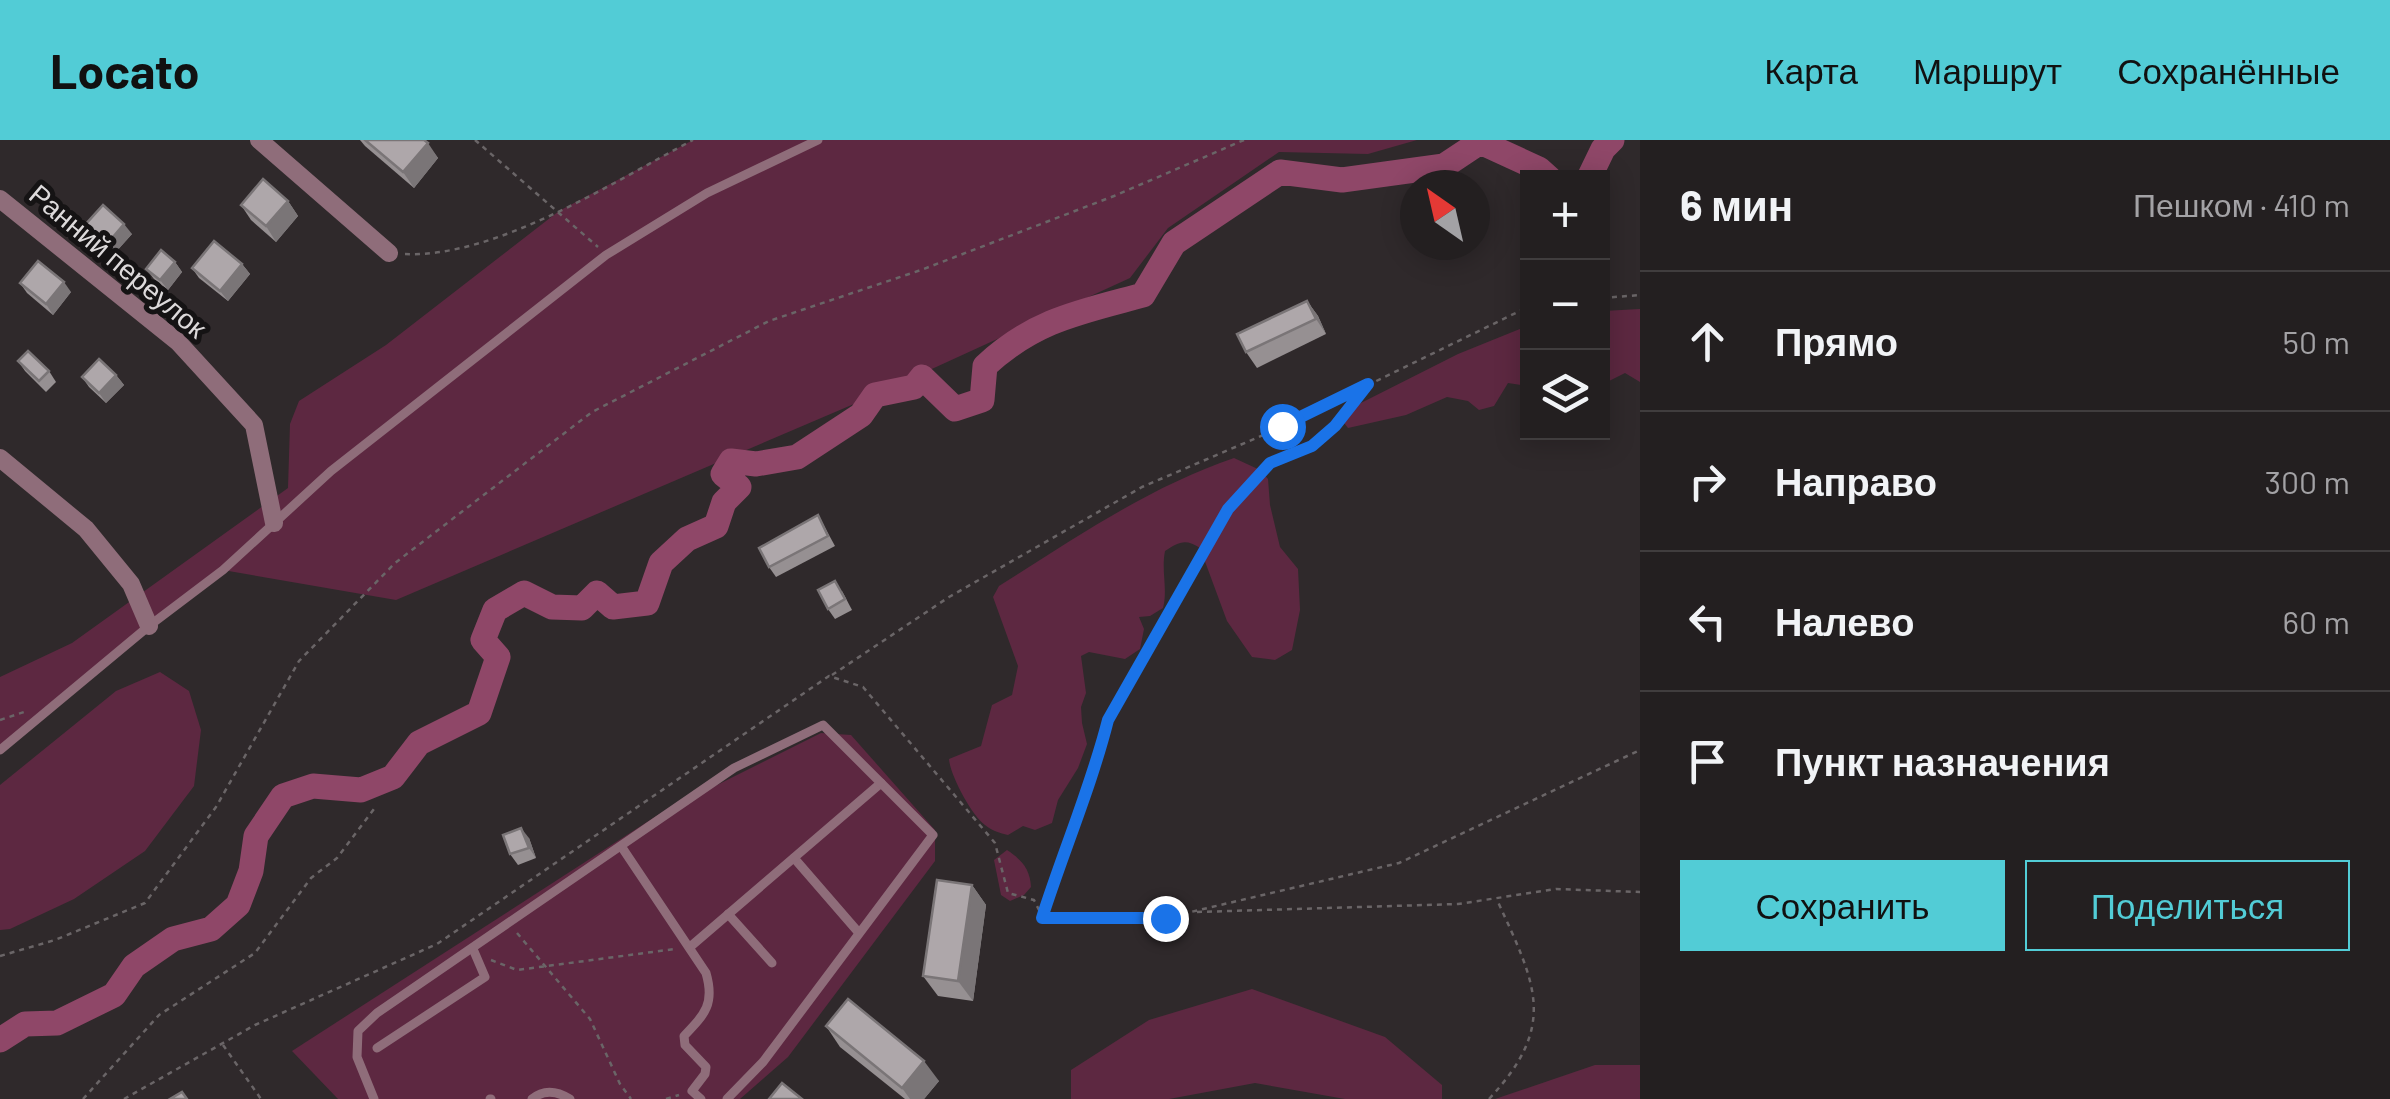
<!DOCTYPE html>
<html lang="ru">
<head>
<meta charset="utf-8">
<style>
	:root { --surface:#231f20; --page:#2b2729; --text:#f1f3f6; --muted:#a3a2a5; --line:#403d3e; --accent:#52ccd6 }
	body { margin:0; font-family:Barlow,sans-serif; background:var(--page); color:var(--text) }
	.controls { position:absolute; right:30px; top:30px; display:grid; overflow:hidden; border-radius:0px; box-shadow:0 5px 25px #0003 }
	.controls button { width:90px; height:90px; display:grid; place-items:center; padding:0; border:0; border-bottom:2px solid var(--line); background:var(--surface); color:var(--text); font:50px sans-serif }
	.compass { position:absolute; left:1400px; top:30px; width:90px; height:90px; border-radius:50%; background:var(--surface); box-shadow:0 5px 25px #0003; rotate:326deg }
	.stop { position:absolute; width:30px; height:30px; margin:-22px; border:8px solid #1a73e8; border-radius:50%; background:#fff }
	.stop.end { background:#1a73e8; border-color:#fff; box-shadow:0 2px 10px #0008 }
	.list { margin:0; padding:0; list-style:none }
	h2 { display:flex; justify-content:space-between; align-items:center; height:130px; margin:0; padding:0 40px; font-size:42px }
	h2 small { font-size:32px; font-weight:400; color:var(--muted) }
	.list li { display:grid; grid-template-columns:65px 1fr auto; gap:30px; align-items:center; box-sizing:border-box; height:140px; padding:0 40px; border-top:2px solid var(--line) }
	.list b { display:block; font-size:38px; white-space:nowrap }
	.list em { font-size:32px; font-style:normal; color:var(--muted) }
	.actions { display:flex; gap:20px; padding:30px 40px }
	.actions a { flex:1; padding:22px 0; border:2px solid var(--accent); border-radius:0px; text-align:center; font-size:35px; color:var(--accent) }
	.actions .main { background:var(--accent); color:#111 }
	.icon { flex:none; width:55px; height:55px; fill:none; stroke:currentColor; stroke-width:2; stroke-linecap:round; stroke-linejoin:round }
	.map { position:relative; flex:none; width:1640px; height:959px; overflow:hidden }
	header { display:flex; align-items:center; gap:60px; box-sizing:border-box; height:140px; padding:0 50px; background:var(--accent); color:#111 }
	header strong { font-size:48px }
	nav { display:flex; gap:55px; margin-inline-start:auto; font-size:35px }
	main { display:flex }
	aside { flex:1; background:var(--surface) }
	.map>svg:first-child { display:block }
	.green { fill:#5d2841 }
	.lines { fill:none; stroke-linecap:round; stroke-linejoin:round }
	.river { stroke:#8f4768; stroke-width:25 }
	.path { stroke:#6a6567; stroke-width:2.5; stroke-dasharray:5 5; stroke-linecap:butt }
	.lane { stroke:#8f6d7a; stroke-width:9 }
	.street { stroke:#8f6d7a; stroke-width:18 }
	.wall { fill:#969092 }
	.shaded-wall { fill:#7a7577 }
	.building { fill:#aea7aa; stroke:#7a7577; stroke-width:2.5 }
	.route { stroke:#1a73e8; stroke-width:12 }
	.labels { text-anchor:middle; stroke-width:10; stroke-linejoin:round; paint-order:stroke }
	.street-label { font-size:28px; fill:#dddadb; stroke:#151314 }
</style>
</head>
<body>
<header>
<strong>Locato</strong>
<nav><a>Карта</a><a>Маршрут</a><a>Сохранённые</a></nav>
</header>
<main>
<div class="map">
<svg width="1640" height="959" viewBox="0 0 1640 959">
	<rect width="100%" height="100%" fill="#2f292b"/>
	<g class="green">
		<polygon points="693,0 1417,0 1368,14 1279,12 1168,88 1130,138 875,255 396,460 223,430 0,610 0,537 72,503 288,348 290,284 299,261 386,205 559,71"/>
		<polygon points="1640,169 1640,242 1625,233 1603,244 1603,171"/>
		<polygon points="1527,186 1527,246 1508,243 1494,266 1479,270 1468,261 1447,257 1406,275 1348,288 1341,279 1351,268 1458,214"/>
		<path d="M1234 318 1260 330 1268 339 1270 365 1280 407 1298 429 1300 470 1292 510 1275 520 1252 517 1227 481 1200 408C1186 398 1178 402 1165 411 1161 431 1168 449 1163 468L1150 476 1139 477 1144 489 1140 509 1125 519 1089 512 1081 516 1086 553 1081 567 1082 583 1087 604 1078 628 1058 660 1052 683 1035 690 1023 686 1008 695C1000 693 992 691 985 685 972 676 950 635 949 619L981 606 992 565 1012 555 1018 526 993 457 999 446C1075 398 1149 347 1234 318Z"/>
		<polygon points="160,532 189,551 201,590 194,646 145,711 74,759 10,789 0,790 0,645 116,551"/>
		<polygon points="821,593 851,595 935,690 935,721 788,917 740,959 338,959 292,911 661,673"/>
		<path d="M1007 710C1022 720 1030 729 1031 747L1024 755 1010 761 1001 755 994 720Z"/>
		<polygon points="1252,849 1385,897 1442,945 1442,959 1345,959 1255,943 1169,959 1071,959 1071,930 1149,880"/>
		<polygon points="1595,925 1640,925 1640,959 1495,959"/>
	</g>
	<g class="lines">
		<g class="river">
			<polyline points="1589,38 1603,9 1612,0"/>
			<path d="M0 900 25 884 57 883 114 855 134 826 173 799 211 789 238 765 251 731 256 696 283 656 313 646 361 650 393 637 419 603 479 573 498 517 483 500 495 470 524 453 552 467 582 468 597 453 613 467 647 463 661 423 687 399 716 386 724 362 739 347 723 334 731 321 756 324 797 317 861 275 875 255 914 247 922 237 955 269 982 260 985 226C1034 180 1080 172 1143 155L1174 103 1280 32 1342 40 1444 26 1480 2 1539 29 1549 38"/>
		</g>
		<g class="path">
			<polyline points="475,0 598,107"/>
			<path d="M405 114C496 118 613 42 693 0"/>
			<polyline points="1602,158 1640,155"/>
			<polyline points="832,535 949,457 1142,347 1282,287 1528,167"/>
			<polyline points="0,580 27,571"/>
			<polyline points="1197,772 1458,764 1556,749 1640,752"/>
			<path d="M1043 777C1063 711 1091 647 1108 580L1228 369 1271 323 1312 307 1366 248"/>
			<polyline points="1043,778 1165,778 1399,723 1640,610"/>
			<polyline points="517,793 590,879 620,944 631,959"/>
			<polyline points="0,816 55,800 145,763 216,667 299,521 395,423 592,272 769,181 921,130 1114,56 1244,0"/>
			<polyline points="491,820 517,830 675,809"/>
			<polyline points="223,905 261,959"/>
			<polyline points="83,959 159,875 255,813 311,738 337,718 374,669"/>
			<polyline points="124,959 255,885 437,804 829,536 863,547 995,703 1008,753 1034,760 1043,778"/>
			<polyline points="666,959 679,955"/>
			<path d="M1489 959C1558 885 1536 845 1498 762"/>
		</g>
		<g class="lane">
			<polyline points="0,610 149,486 223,430 331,331 606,115 707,53 818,0"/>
			<path d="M621 706 706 833C715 864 705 874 684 896L685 905 706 927 705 934 692 951 701 959"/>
			<polyline points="794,718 859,793"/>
			<polyline points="728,774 772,823"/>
			<polyline points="690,807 881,643"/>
			<polyline points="377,908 485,837 473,809"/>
			<polyline points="374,959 357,917 358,891 377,873 734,628 823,585 933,695 763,922 727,959"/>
			<polyline points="490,959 491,959"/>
			<path d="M532 959C544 949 557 951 570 959"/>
		</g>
		<g class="street">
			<polyline points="259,0 389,113"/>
			<polyline points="0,59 178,202 254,285 274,383"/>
			<polyline points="0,318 86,389 131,444 149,486"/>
		</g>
	</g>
	<g class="wall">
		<polygon points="360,0 424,0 438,18 414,48 365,6"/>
		<polygon points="288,61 298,76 276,102 251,80 241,65"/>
		<polygon points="85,85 132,94 114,114 92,95"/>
		<polygon points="175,122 182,132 168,150 154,139 146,129"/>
		<polygon points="242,124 250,134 228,161 199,138 192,128"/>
		<polygon points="20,143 71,152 53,175 27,153"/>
		<polygon points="1307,161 1318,176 1326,194 1257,228 1246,212"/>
		<polygon points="18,221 49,231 56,242 46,252 25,231"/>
		<polygon points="116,235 124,245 106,263 89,247 82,237"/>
		<polygon points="818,375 835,406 776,437 769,427"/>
		<polygon points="842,451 852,470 835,479 828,469"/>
		<polygon points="529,698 536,718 518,725 510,714"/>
		<polygon points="972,745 986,765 973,861 938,856 923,836"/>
		<polygon points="826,886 939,941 924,959 905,959 840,907"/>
	</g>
	<g class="shaded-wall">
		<polygon points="428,3 438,18 414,48 403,32"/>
		<polygon points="288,61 298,76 276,102 266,86"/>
		<polygon points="124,84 132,94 114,114 107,104"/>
		<polygon points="175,122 182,132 168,150 160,140"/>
		<polygon points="242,124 250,134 228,161 220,151"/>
		<polygon points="64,142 71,152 53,175 46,164"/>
		<polygon points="1307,161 1318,176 1326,194 1316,179"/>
		<polygon points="116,235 124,245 106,263 99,253"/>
		<polygon points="521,688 529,698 536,718 529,708"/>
		<polygon points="972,745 986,765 973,861 958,841"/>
		<polygon points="924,921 939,941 924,959 910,959 902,948"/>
	</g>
	<g class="building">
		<polygon points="365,0 424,0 428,3 403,32"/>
		<polygon points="263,39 288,61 266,86 241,65"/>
		<polygon points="103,65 124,84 107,104 85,85"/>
		<polygon points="214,101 242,124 220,151 192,128"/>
		<polygon points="161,110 175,122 160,140 146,129"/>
		<polygon points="38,121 64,142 46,164 20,143"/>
		<polygon points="1307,161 1316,179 1246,212 1237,194"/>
		<polygon points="28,211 49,231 39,241 18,221"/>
		<polygon points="99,219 116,235 99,253 82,237"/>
		<polygon points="818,375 828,396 769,427 759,408"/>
		<polygon points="835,441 845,459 828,469 818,450"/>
		<polygon points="521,688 529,708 510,714 503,695"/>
		<polygon points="937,740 972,745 958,841 923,836"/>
		<polygon points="848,859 924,921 902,948 826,886"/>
		<polygon points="782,943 802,959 769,959"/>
		<polygon points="182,952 187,959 170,959"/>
	</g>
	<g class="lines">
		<path class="route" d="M1165 778H1042C1063 712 1091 647 1108 580L1228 369 1270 323 1312 306 1335 286 1368 244 1282 286"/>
	</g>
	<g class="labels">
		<g class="street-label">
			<text transform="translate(118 121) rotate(40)" y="10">Ранний переулок</text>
		</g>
	</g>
</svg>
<div class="controls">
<button>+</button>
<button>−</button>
<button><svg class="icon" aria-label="layers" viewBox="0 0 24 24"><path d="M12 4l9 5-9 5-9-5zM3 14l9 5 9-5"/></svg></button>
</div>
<svg class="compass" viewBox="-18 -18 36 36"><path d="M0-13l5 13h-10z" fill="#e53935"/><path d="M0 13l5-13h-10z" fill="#a3a2a5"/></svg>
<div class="stop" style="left:1282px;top:286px"></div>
<div class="stop end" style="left:1165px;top:778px"></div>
</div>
<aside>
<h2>6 мин<small>Пешком · 410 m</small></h2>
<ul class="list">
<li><svg class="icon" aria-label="ahead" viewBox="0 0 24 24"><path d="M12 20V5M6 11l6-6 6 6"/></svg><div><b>Прямо</b></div><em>50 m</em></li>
<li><svg class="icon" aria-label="right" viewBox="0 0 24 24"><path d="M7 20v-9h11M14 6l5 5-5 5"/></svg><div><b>Направо</b></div><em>300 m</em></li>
<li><svg class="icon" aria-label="left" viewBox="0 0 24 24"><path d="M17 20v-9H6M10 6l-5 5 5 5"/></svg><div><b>Налево</b></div><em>60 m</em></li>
<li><svg class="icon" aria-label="arrive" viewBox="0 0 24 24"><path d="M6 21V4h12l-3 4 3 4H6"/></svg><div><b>Пункт назначения</b></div></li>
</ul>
<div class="actions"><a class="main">Сохранить</a><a>Поделиться</a></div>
</aside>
</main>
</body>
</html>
